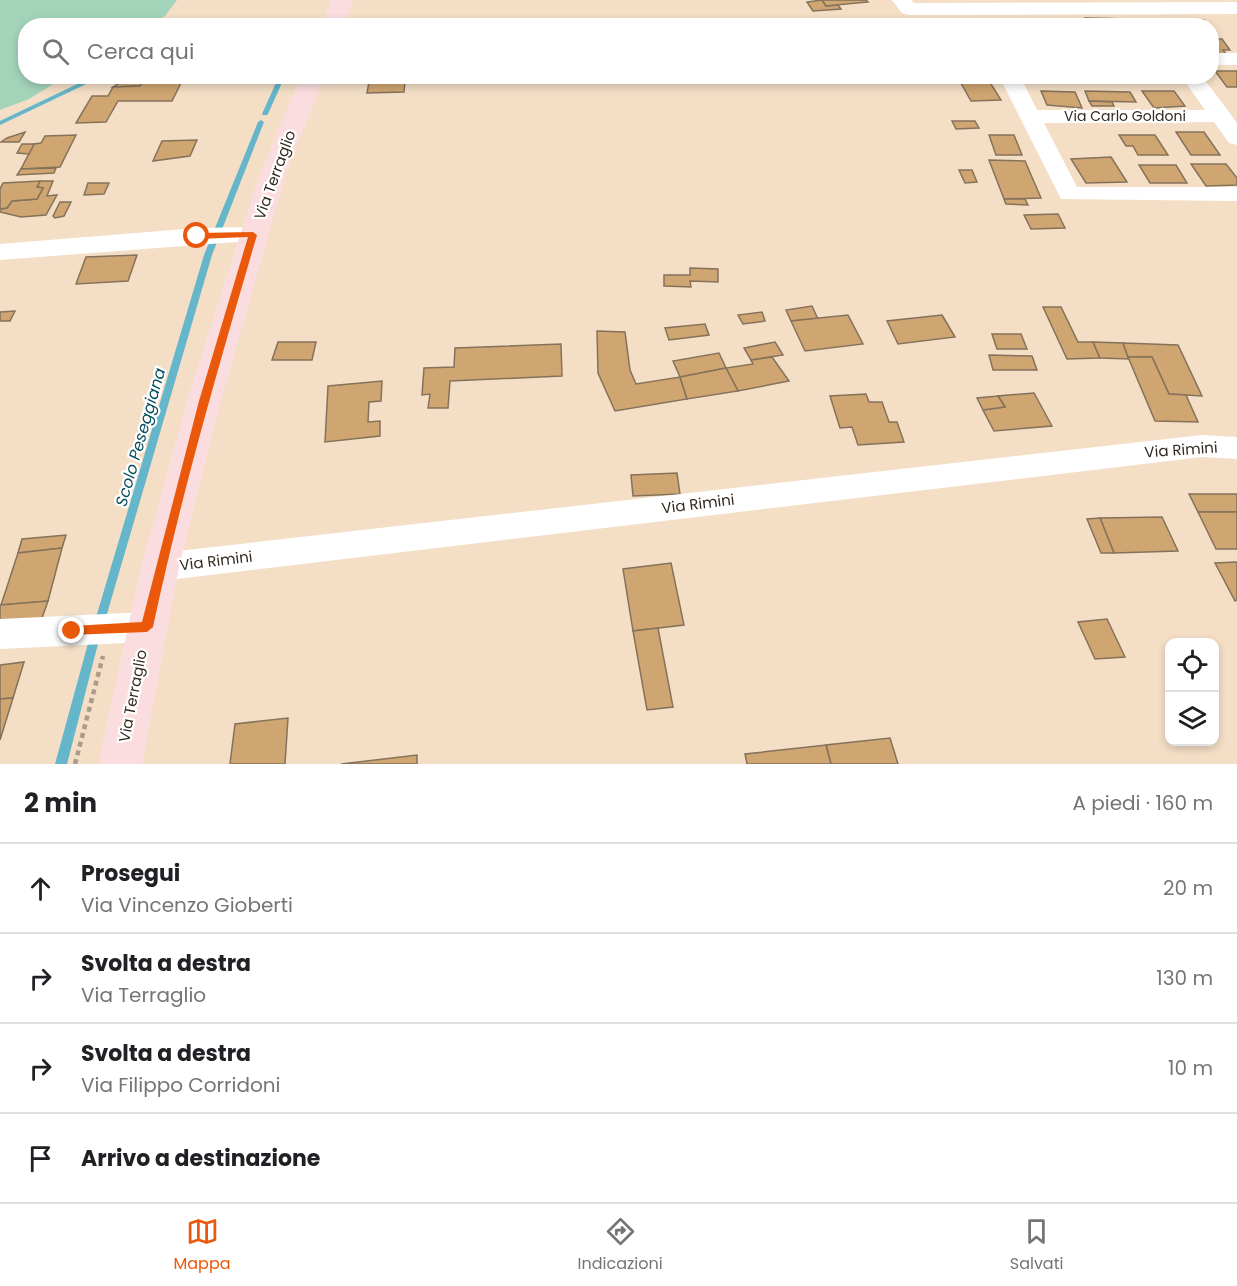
<!DOCTYPE html>
<html lang="it">
<head>
<meta charset="utf-8">
<style>
	:root { --surface:#fff; --page:#f6f6f6; --text:#202124; --muted:#757577; --line:#e0e0e0; --accent:#ea580c }
	body { margin:0; font-family:Poppins,sans-serif; background:var(--page); color:var(--text) }
	.controls { position:absolute; right:18px; bottom:18px; display:grid; overflow:hidden; border-radius:12px; box-shadow:0 3px 9px #0003 }
	.controls button { width:54px; height:54px; display:grid; place-items:center; padding:0; border:0; border-bottom:2px solid var(--line); background:var(--surface); color:var(--text); font:30px sans-serif }
	.stop { position:absolute; width:18px; height:18px; margin:-14px; border:4px solid #ea580c; border-radius:50%; background:#fff }
	.stop.end { background:#ea580c; border-color:#fff; box-shadow:0 2px 6px #0008 }
	.list { margin:0; padding:0; list-style:none }
	h2 { display:flex; justify-content:space-between; align-items:center; height:78px; margin:0; padding:0 24px; font-size:26px }
	h2 small { font-size:20px; font-weight:400; color:var(--muted) }
	.list li { display:grid; grid-template-columns:39px 1fr auto; gap:18px; align-items:center; box-sizing:border-box; height:90px; padding:0 24px; border-top:2px solid var(--line) }
	.list b { display:block; font-size:22px; white-space:nowrap }
	.list p { margin:0; font-size:20px; white-space:nowrap; color:var(--muted) }
	.list em { font-size:20px; font-style:normal; color:var(--muted) }
	.icon { flex:none; width:33px; height:33px; fill:none; stroke:currentColor; stroke-width:2; stroke-linecap:round; stroke-linejoin:round }
	.map { position:relative; flex:none; width:1237px; height:764px; overflow:hidden }
	.search { position:absolute; background:var(--surface); box-shadow:0 3px 9px #0003; left:18px; right:18px; top:18px; height:66px; display:flex; align-items:center; gap:15px; box-sizing:border-box; padding:0 21px; border-radius:24px; color:var(--muted); font-size:22px }
	.sheet { height:438px; background:var(--surface) }
	nav { display:flex; justify-content:space-around; align-items:center; box-sizing:border-box; height:84px; border-top:2px solid var(--line); background:var(--surface); font-size:16px; color:var(--muted) }
	nav a { display:grid; justify-items:center; gap:3px }
	nav .on { color:var(--accent) }
	.map>svg:first-child { display:block }
	.green { fill:#a3d4ba }
	.lines { fill:none; stroke-linecap:round; stroke-linejoin:round }
	.stream { fill:#65b6ca; fill-rule:evenodd }
	.building { fill:#cfa571; stroke:#85725b; stroke-width:1.5 }
	.path { stroke:#ab9b88; stroke-width:4.5; stroke-dasharray:5 4; stroke-linecap:butt }
	.minor { fill:#fff; fill-rule:evenodd }
	.major { fill:#fbdddf; fill-rule:evenodd }
	.route { fill:#ea580c }
	.labels { text-anchor:middle; stroke-width:4.5; stroke-linejoin:round; paint-order:stroke }
	.far-street-label { font-size:14px; fill:#322a21; stroke:#fff }
	.street-label { font-size:15px; fill:#322a21; stroke:#fff }
	.water-label { font-size:16px; font-style:italic; fill:#04505e; stroke:#fff }
</style>
</head>
<body>
<div class="map">
<svg width="1237" height="764" viewBox="0 0 1237 764">
	<rect width="100%" height="100%" fill="#f4dfc6"/>
	<polygon class="green" points="0,0 177,0 165,16 150,25 26,26 26,76 65,77 29,99 0,110"/>
	<g class="lines">
		<g class="stream">
			<polygon points="94,76 103,76 0,125 0,121"/>
			<polygon points="279,76 285,76 268,114 267,115 263,115 262,114"/>
			<polygon points="261,120 264,122 212,255 104,624 103,627 99,628 95,627 94,624 204,255 258,122"/>
			<polygon points="95,632 99,633 100,636 67,764 55,764 90,636 91,633"/>
		</g>
	</g>
	<g class="building">
		<polygon points="822,0 826,6 838,5 841,9 813,11 807,2"/>
		<polygon points="822,0 866,0 868,2 826,6"/>
		<polygon points="1085,18 1131,19 1135,26 1089,26"/>
		<polygon points="1168,19 1204,20 1208,26 1173,26"/>
		<polygon points="1006,20 1029,20 1032,26 1009,26"/>
		<polygon points="1212,39 1222,39 1230,50 1223,50 1226,54 1212,54"/>
		<polygon points="1215,71 1237,71 1237,87 1227,87"/>
		<polygon points="131,76 146,76 140,86 113,87"/>
		<polygon points="146,76 184,77 172,101 118,101 106,122 76,123 92,96 108,96 113,87 140,86"/>
		<polygon points="370,76 487,76 369,82"/>
		<polygon points="957,76 986,76 1001,100 971,101"/>
		<polygon points="405,81 404,92 367,93 369,82"/>
		<polygon points="1041,91 1075,92 1082,108 1047,105"/>
		<polygon points="1085,91 1130,92 1136,102 1089,101"/>
		<polygon points="1142,91 1174,91 1185,106 1154,108"/>
		<polygon points="1089,101 1112,102 1114,106 1092,106"/>
		<polygon points="952,121 975,121 979,128 956,129"/>
		<polygon points="25,132 19,142 1,142 7,138"/>
		<polygon points="1176,132 1204,132 1220,155 1191,155"/>
		<polygon points="76,135 60,167 21,169 34,144 41,143 45,136"/>
		<polygon points="989,135 1014,135 1022,155 996,155"/>
		<polygon points="1119,135 1155,135 1168,155 1138,155 1133,146 1126,146"/>
		<polygon points="197,140 190,156 153,161 162,141"/>
		<polygon points="22,144 34,144 29,154 17,153"/>
		<polygon points="1111,157 1127,182 1086,183 1071,159"/>
		<polygon points="989,160 1025,161 1041,198 1004,199"/>
		<polygon points="1191,164 1226,164 1237,178 1237,185 1206,186"/>
		<polygon points="1139,165 1176,165 1187,183 1150,183"/>
		<polygon points="56,168 54,173 17,175 21,169"/>
		<polygon points="959,170 972,170 977,182 965,183"/>
		<polygon points="40,181 53,181 47,196 57,195 46,215 21,217 0,212 0,209 7,208 12,201 37,199 43,188 37,187"/>
		<polygon points="40,181 37,187 43,188 37,199 12,201 7,208 0,209 0,189 3,183"/>
		<polygon points="88,183 109,183 104,194 84,195"/>
		<polygon points="1004,199 1025,199 1028,205 1006,204"/>
		<polygon points="60,202 71,202 64,216 55,218 53,216"/>
		<polygon points="1058,214 1065,228 1031,229 1024,215"/>
		<polygon points="137,255 128,281 76,284 86,257"/>
		<polygon points="690,268 718,269 718,282 690,281 691,287 664,286 664,275 690,275"/>
		<polygon points="812,306 818,319 791,321 786,310"/>
		<polygon points="1043,307 1061,307 1078,342 1093,342 1100,358 1067,359"/>
		<polygon points="15,311 10,321 0,321 0,312"/>
		<polygon points="762,312 765,321 743,324 738,315"/>
		<polygon points="848,315 863,344 805,351 791,321"/>
		<polygon points="942,315 955,337 898,344 887,321"/>
		<polygon points="705,324 709,335 669,340 665,328"/>
		<polygon points="597,331 625,332 630,370 636,384 680,377 687,399 615,411 598,373"/>
		<polygon points="992,334 1021,334 1027,349 997,349"/>
		<polygon points="278,342 316,342 312,360 272,360"/>
		<polygon points="775,342 783,355 751,360 744,348"/>
		<polygon points="1093,342 1123,343 1129,359 1100,358"/>
		<polygon points="1123,343 1178,345 1202,396 1169,394 1152,357 1128,357"/>
		<polygon points="561,344 562,376 450,381 448,408 428,408 430,394 422,395 424,368 454,367 455,348"/>
		<polygon points="719,353 726,368 680,377 673,361"/>
		<polygon points="989,355 1032,356 1037,370 993,370"/>
		<polygon points="772,357 789,381 738,391 726,368 753,364 751,360"/>
		<polygon points="1128,357 1152,357 1169,394 1186,395 1198,422 1155,421"/>
		<polygon points="726,368 738,391 687,399 680,377"/>
		<polygon points="382,381 381,401 369,402 368,422 380,421 380,436 325,442 328,386"/>
		<polygon points="1034,393 1052,426 994,431 983,410 1005,407 998,396"/>
		<polygon points="866,394 869,402 882,402 889,422 897,422 904,442 858,445 852,427 840,428 830,396"/>
		<polygon points="998,396 1005,407 983,410 977,398"/>
		<polygon points="677,473 680,494 633,496 631,475"/>
		<polygon points="1189,494 1237,494 1237,512 1198,512"/>
		<polygon points="1198,512 1237,512 1237,549 1216,549"/>
		<polygon points="1162,517 1178,551 1114,553 1100,518"/>
		<polygon points="1100,518 1114,553 1101,553 1087,519"/>
		<polygon points="66,535 62,548 18,553 22,539"/>
		<polygon points="62,548 48,601 1,605 18,553"/>
		<polygon points="1237,562 1237,600 1235,601 1215,563"/>
		<polygon points="671,563 684,625 633,631 623,569"/>
		<polygon points="48,601 42,618 0,623 0,605"/>
		<polygon points="1107,619 1125,657 1095,659 1078,622"/>
		<polygon points="658,628 673,707 647,710 633,631"/>
		<polygon points="24,662 13,698 0,699 0,665"/>
		<polygon points="13,698 0,740 0,699"/>
		<polygon points="288,718 285,764 230,764 235,724"/>
		<polygon points="890,738 898,764 831,764 826,745"/>
		<polygon points="826,745 831,764 747,764 745,754"/>
		<polygon points="417,755 417,764 341,764"/>
	</g>
	<g class="lines">
		<polyline class="path" points="75,764 103,656"/>
		<g class="minor">
			<polygon points="892,0 911,0 914,3 1237,2 1237,14 909,15 902,13"/>
			<rect x="1212" y="53" width="25" height="12"/>
			<polygon points="999,76 1020,76 1037,110 1205,110 1186,83 1124,82 1114,76 1202,76 1237,123 1237,145 1229,143 1214,122 1044,123 1077,187 1237,187 1237,201 1061,199"/>
			<polygon points="253,227 262,230 265,235 262,240 0,260 0,244 197,228"/>
			<polygon points="1202,435 1237,437 1237,459 1202,457 160,581 148,577 143,567 148,557 160,553"/>
			<polygon points="147,612 159,616 164,627 159,638 147,642 0,649 0,619"/>
		</g>
		<g class="major">
			<polygon points="331,0 353,0 344,26 322,26"/>
			<polygon points="301,76 325,76 285,176 221,401 179,567 142,764 98,764 141,567 187,401 259,176"/>
		</g>
	</g>
	<path class="route" d="M253 232 257 235C219 365 181 495 153 627L147 632 68 635 66 631 72 626 142 622 199 401 248 237 197 239 193 236 197 233Z"/>
	<g class="labels">
		<g class="far-street-label">
			<text x="1125" y="121">Via Carlo Goldoni</text>
		</g>
		<g class="street-label">
			<text transform="translate(275 175) rotate(-70)" y="5">Via Terraglio</text>
			<text transform="translate(1181 450) rotate(-4)" y="5">Via Rimini</text>
			<text transform="translate(698 504) rotate(-7)" y="5">Via Rimini</text>
			<text transform="translate(216 561) rotate(-7)" y="5">Via Rimini</text>
			<text transform="translate(133 696) rotate(-79)" y="5">Via Terraglio</text>
		</g>
		<g class="water-label">
			<text transform="translate(140 437) rotate(-74)" y="6">Scolo Peseggiana</text>
		</g>
	</g>
</svg>
<div class="controls">
<button><svg class="icon" aria-label="locate" viewBox="0 0 24 24"><circle cx="12" cy="12" r="6"/><path d="M12 2v4M12 18v4M2 12h4M18 12h4"/></svg></button>
<button><svg class="icon" aria-label="layers" viewBox="0 0 24 24"><path d="M12 4l9 5-9 5-9-5zM3 14l9 5 9-5"/></svg></button>
</div>
<div class="stop" style="left:197px;top:236px"></div>
<div class="stop end" style="left:72px;top:631px"></div>
<div class="search"><svg class="icon" aria-label="search" viewBox="0 0 24 24"><circle cx="10" cy="10" r="6"/><path d="M15 15l6 6"/></svg>Cerca qui</div>
</div>
<section class="sheet">
<h2>2 min<small>A piedi · 160 m</small></h2>
<ul class="list">
<li><svg class="icon" aria-label="ahead" viewBox="0 0 24 24"><path d="M12 20V5M6 11l6-6 6 6"/></svg><div><b>Prosegui</b><p>Via Vincenzo Gioberti</p></div><em>20 m</em></li>
<li><svg class="icon" aria-label="right" viewBox="0 0 24 24"><path d="M7 20v-9h11M14 6l5 5-5 5"/></svg><div><b>Svolta a destra</b><p>Via Terraglio</p></div><em>130 m</em></li>
<li><svg class="icon" aria-label="right" viewBox="0 0 24 24"><path d="M7 20v-9h11M14 6l5 5-5 5"/></svg><div><b>Svolta a destra</b><p>Via Filippo Corridoni</p></div><em>10 m</em></li>
<li><svg class="icon" aria-label="arrive" viewBox="0 0 24 24"><path d="M6 21V4h12l-3 4 3 4H6"/></svg><div><b>Arrivo a destinazione</b></div></li>
</ul>
</section>
<nav>
<a class="on"><svg class="icon" aria-label="map" viewBox="0 0 24 24"><path d="M3 6l6-2 6 2 6-2v14l-6 2-6-2-6 2zM9 4v14M15 6v14"/></svg>Mappa</a>
<a><svg class="icon" aria-label="directions" viewBox="0 0 24 24"><path d="M12 3l9 9-9 9-9-9zM9 14v-3h6M13 9l2 2-2 2"/></svg>Indicazioni</a>
<a><svg class="icon" aria-label="saved" viewBox="0 0 24 24"><path d="M7 4h10v16l-5-4-5 4z"/></svg>Salvati</a>
</nav>
</body>
</html>
